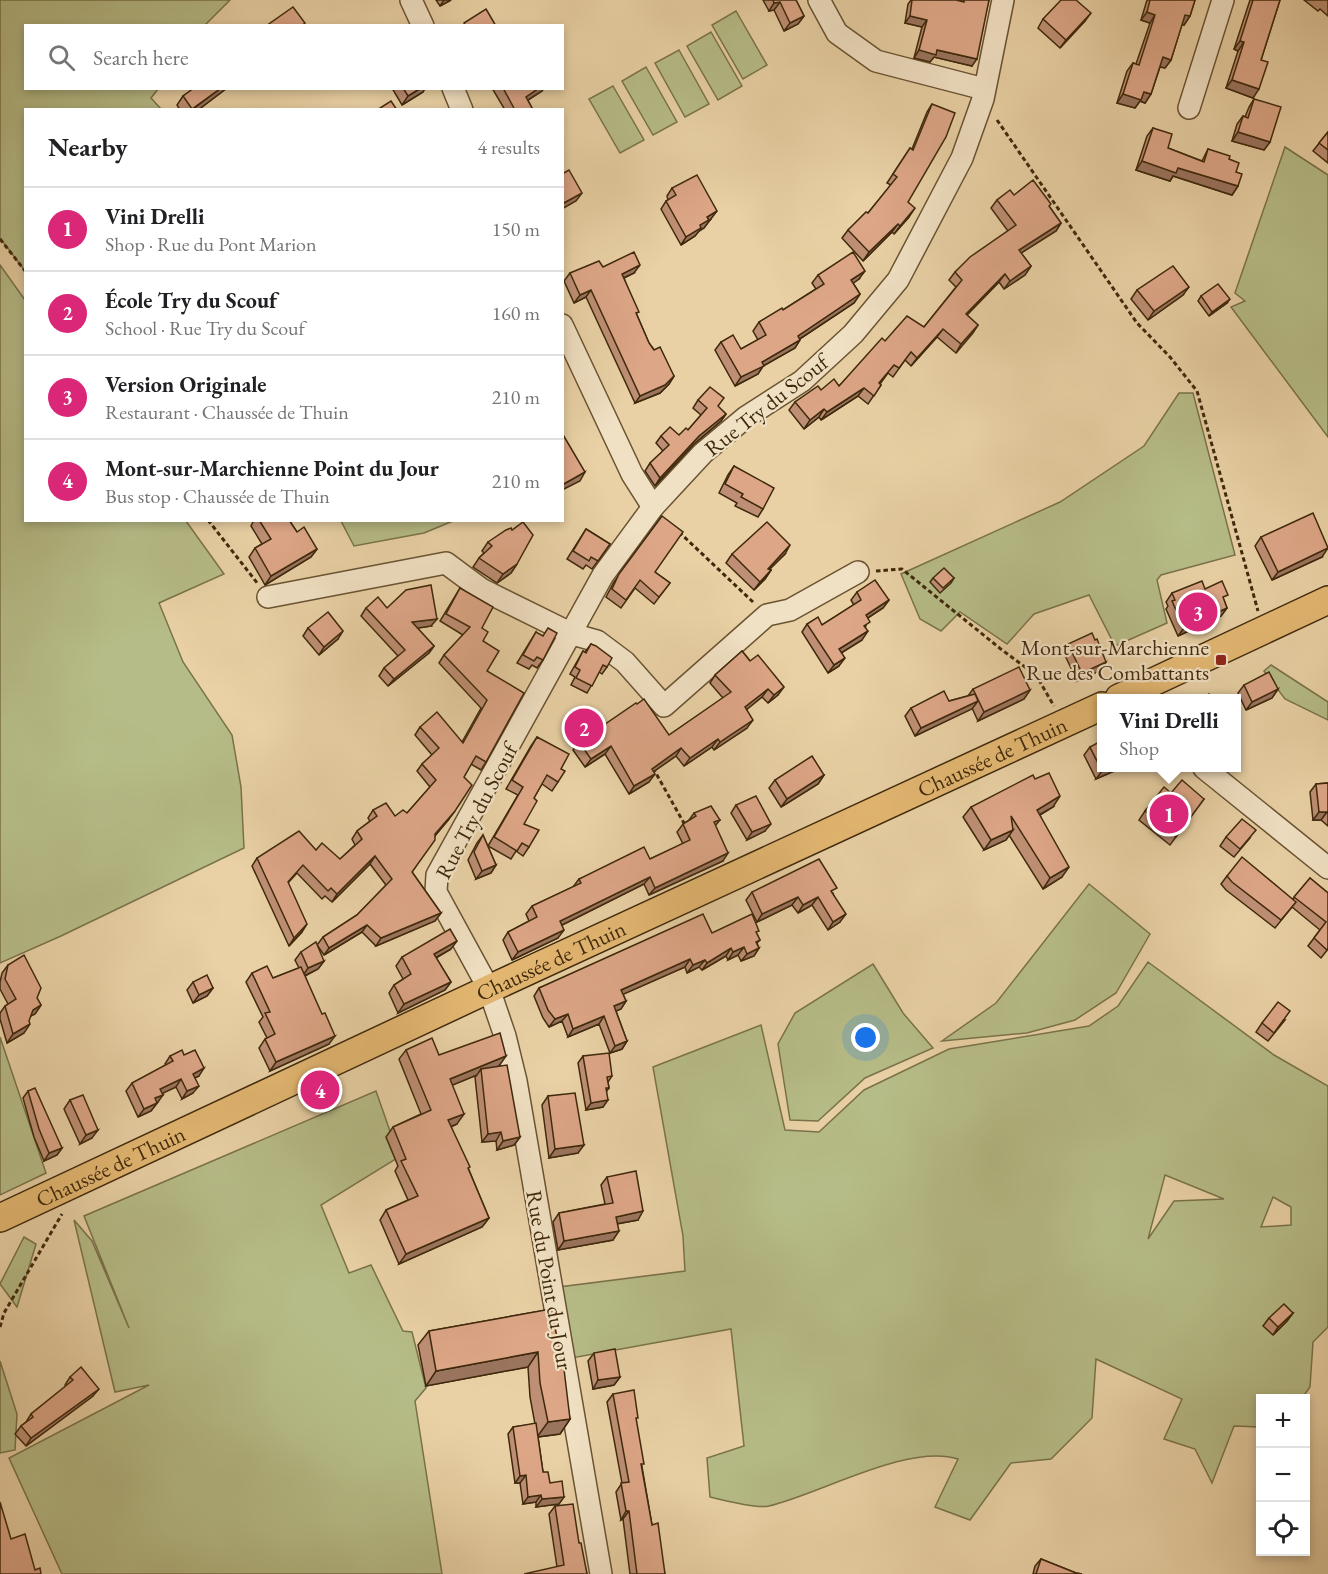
<!DOCTYPE html>
<html lang="en">
<head>
<meta charset="utf-8">
<style>
	:root { --surface:#fff; --page:#f2f2f2; --text:#202124; --muted:#757577; --line:#e0e0e0; --accent:#db2777 }
	body { margin:0; font-family:"EB Garamond",serif; background:var(--page); color:var(--text) }
	.controls { position:absolute; right:18px; bottom:18px; display:grid; overflow:hidden; border-radius:0px; box-shadow:0 3px 9px #0003 }
	.controls button { width:54px; height:54px; display:grid; place-items:center; padding:0; border:0; border-bottom:2px solid var(--line); background:var(--surface); color:var(--text); font:30px sans-serif }
	.you { position:absolute; left:866px; top:1038px; width:21px; height:21px; margin:-15px; border:4px solid #fff; border-radius:50%; background:#1a73e8; box-shadow:0 0 0 9px #1a73e833 }
	.badge { display:grid; place-items:center; width:39px; height:39px; border-radius:50%; background:var(--accent); color:#fff; font-size:20px; font-weight:700 }
	.pin { position:absolute; translate:-50% -50%; border:3px solid #fff; box-shadow:0 2px 6px #0006 }
	.popup { position:absolute; left:1097px; top:694px; width:144px; height:78px; box-sizing:border-box; display:grid; place-content:center; border-radius:0px; background:var(--surface); filter:drop-shadow(0 2px 4px #0005); font-size:20px; white-space:nowrap; color:var(--muted) }
	.popup b { font-size:22px; color:var(--text) }
	.popup::after { content:''; position:absolute; left:50%; top:100%; margin-left:-12px; border:12px solid transparent; border-top-color:var(--surface) }
	.list { margin:0; padding:0; list-style:none }
	h2 { display:flex; justify-content:space-between; align-items:center; height:78px; margin:0; padding:0 24px; font-size:26px }
	h2 small { font-size:20px; font-weight:400; color:var(--muted) }
	.list li { display:grid; grid-template-columns:39px 1fr auto; gap:18px; align-items:center; box-sizing:border-box; height:84px; padding:0 24px; border-top:2px solid var(--line) }
	.list b { display:block; font-size:22px; white-space:nowrap }
	.list p { margin:0; font-size:20px; white-space:nowrap; color:var(--muted) }
	.list em { font-size:20px; font-style:normal; color:var(--muted) }
	.icon { flex:none; width:33px; height:33px; fill:none; stroke:currentColor; stroke-width:2; stroke-linecap:round; stroke-linejoin:round }
	.map { position:relative; flex:none; width:1328px; height:1574px; overflow:hidden }
	.search { position:absolute; background:var(--surface); box-shadow:0 3px 9px #0003; left:24px; top:24px; width:540px; height:66px; display:flex; align-items:center; gap:15px; box-sizing:border-box; padding:0 21px; border-radius:0px; color:var(--muted); font-size:22px }
	.panel { position:absolute; background:var(--surface); box-shadow:0 3px 9px #0003; left:24px; top:108px; width:540px; height:414px; border-radius:0px }
	.map>svg:first-child { display:block }
	.green { fill:#b6bc87; stroke:#7a724a; stroke-width:1.5; fill-rule:evenodd }
	.lines { fill:none; stroke-linecap:round; stroke-linejoin:round }
	.minor-casing { stroke:#6a5332; stroke-width:24 }
	.major-casing { stroke:#3f290c; stroke-width:30 }
	.path { stroke:#3f290c; stroke-width:3; stroke-dasharray:4.5 3; stroke-linecap:butt }
	.minor { stroke:#f1e1c4; stroke-width:21 }
	.major { stroke:#e4b872; stroke-width:27 }
	.wall { fill:#be8f74; stroke:#3f290c; stroke-width:1.5 }
	.shaded-wall { fill:#9b745e; stroke:#3f290c; stroke-width:1.5 }
	.building { fill:#dda687; stroke:#3f290c; stroke-width:1.5 }
	.poi-dot { fill:#8f2418; stroke:#f1e1c4; stroke-width:2 }
	.labels { text-anchor:middle; stroke-width:4.5; stroke-linejoin:round; paint-order:stroke }
	.street-label { font-size:22px; fill:#3f290c; stroke:#f1e1c4 }
	.poi-label { font-size:22px; fill:#3f290c; stroke:#f1e1c4; text-anchor:end }
</style>
</head>
<body>
<div class="map">
<svg width="1328" height="1574" viewBox="0 0 1328 1574">
	<rect width="100%" height="100%" fill="#e9d1a5"/>
	<filter id="stains"><feTurbulence type="fractalNoise" baseFrequency=".00333" numOctaves="4"/><feColorMatrix values="0 0 0 0 .2 0 0 0 0 .09 0 0 0 0 .02 0 0 0 .5 -.17"/></filter>
	<radialGradient id="worn" r=".72"><stop offset=".6" stop-color="#630" stop-opacity="0"/><stop offset="1" stop-color="#630" stop-opacity=".3"/></radialGradient>
	<g class="green">
		<polygon points="0,0 230,0 205,25 26,26 26,88 158,89 151,98 161,109 26,110 25,271 0,238"/>
		<polygon points="736,11 767,65 743,79 712,25"/>
		<polygon points="711,32 742,86 718,100 687,46"/>
		<polygon points="679,50 709,104 685,117 655,63"/>
		<polygon points="646,67 677,122 653,135 622,81"/>
		<polygon points="613,86 644,140 620,153 589,99"/>
		<polygon points="1285,147 1328,175 1328,437 1231,307 1245,301 1235,293"/>
		<polygon points="0,265 25,300 26,520 186,521 224,574 159,603 183,662 232,735 241,787 244,848 61,936 0,963"/>
		<polygon points="1179,393 1193,393 1235,555 1161,575 1157,580 1167,623 1115,646 1089,595 1034,614 1007,644 960,612 941,631 920,619 901,574 1060,502 1144,446"/>
		<polygon points="341,521 453,521 424,533 354,546"/>
		<polygon points="1271,665 1328,702 1328,720 1285,699 1264,671"/>
		<polygon points="1089,884 1150,934 1116,993 1075,1020 1027,1033 942,1041 996,1003"/>
		<path d="M1148 962 1274 1055 1328 1086V1327L1313 1342 1310 1387 1302 1398H1260V1427L1234 1426 1212 1483 1195 1449 1164 1439 1182 1399 1096 1359 1092 1418 1051 1459 1011 1463 970 1520 935 1507 958 1459C908 1443 820 1494 769 1506 758 1509 722 1500 710 1497L707 1458 744 1446 731 1329 572 1358 559 1287 685 1271 683 1236 653 1067 761 1025 785 1130 819 1132 864 1090 949 1049 1089 1026 1118 1006ZM1165 1175 1224 1199 1174 1201 1148 1239ZM1273 1197 1291 1207V1225L1261 1227Z"/>
		<polygon points="873,964 903,1013 933,1048 865,1078 818,1121 790,1120 778,1044 795,1013"/>
		<polygon points="0,1037 46,1173 0,1195"/>
		<polygon points="376,1091 399,1157 321,1205 349,1273 371,1265 403,1331 412,1332 426,1388 415,1401 442,1574 62,1574 9,1458 149,1385 115,1392 74,1220 92,1241 129,1328 84,1216"/>
		<polygon points="24,1237 36,1244 17,1307 0,1284"/>
		<polygon points="0,1361 17,1414 15,1450 0,1453"/>
	</g>
	<g class="lines">
		<defs>
			<g id="minor">
				<polyline points="411,0 423,26"/>
				<polyline points="819,0 837,33 876,61 984,89"/>
				<polyline points="453,88 462,110"/>
				<polyline points="1189,108 1223,0"/>
				<polyline points="562,325 632,474 653,507"/>
				<polyline points="268,597 446,563 481,589 572,634 597,641 625,662 664,706 767,615 790,610 858,572"/>
				<polyline points="1204,768 1328,868"/>
				<polyline points="601,1574 516,1081 505,1036 489,989 436,892 437,875 603,575 653,507 703,453 746,417 802,381 853,334 898,280 962,158 983,99 1003,0"/>
			</g>
			<g id="major">
				<polyline points="1119,698 1328,600"/>
				<path id="s1" d="M0 1218 489 989 1102 706"/>
			</g>
		</defs>
		<use href="#minor" class="minor-casing"/>
		<use href="#major" class="major-casing"/>
		<g class="path">
			<polyline points="997,120 1137,323 1170,357 1197,391 1258,611"/>
			<polyline points="0,239 26,272"/>
			<polyline points="208,520 258,584"/>
			<polyline points="679,532 753,602"/>
			<polyline points="876,571 902,569 1002,650 1036,675 1054,706"/>
			<polyline points="653,768 685,825"/>
			<polyline points="0,1327 4,1313 62,1214"/>
		</g>
		<use href="#minor" class="minor"/>
		<use href="#major" class="major"/>
	</g>
	<g class="wall">
		<polygon points="436,0 451,0 440,6"/>
		<polygon points="763,0 796,0 804,16 798,24 784,31 774,10 769,11"/>
		<polygon points="911,0 956,0 960,1 960,0 989,0 972,66 934,57 930,62 914,58 922,27 905,23 908,4"/>
		<polygon points="1147,0 1195,0 1190,16 1184,25 1182,24 1171,60 1165,68 1160,67 1151,94 1145,103 1140,101 1135,108 1117,103 1127,71 1133,63 1136,64 1150,23 1141,20"/>
		<polygon points="1250,0 1280,0 1261,60 1253,98 1226,88 1238,51 1234,49"/>
		<polygon points="1304,0 1328,0 1328,16 1320,9 1318,11"/>
		<polygon points="1043,19 1085,21 1060,48 1038,28"/>
		<polygon points="227,88 198,110 180,110 177,105 183,96"/>
		<polygon points="392,88 425,88 423,92 402,105"/>
		<polygon points="492,88 544,88 542,91 528,100 533,110 505,110"/>
		<polygon points="1254,99 1270,142 1264,150 1232,141 1237,124 1243,116 1245,117 1249,107"/>
		<polygon points="932,104 908,202 909,217 894,234 892,232 863,261 842,238 848,230 868,213 891,185 887,183 910,148 912,149 927,112"/>
		<polygon points="1153,128 1168,148 1202,161 1208,149 1229,159 1236,172 1238,186 1232,195 1173,176 1170,181 1136,170 1147,136"/>
		<polygon points="1328,132 1328,163 1313,151"/>
		<polygon points="672,188 711,219 709,221 704,228 699,231 695,236 681,245 661,209 666,201 668,200 667,196"/>
		<polygon points="1014,195 1049,206 1061,223 1056,231 1021,253 1031,266 1025,275 1004,289 999,282 967,315 978,325 956,353 937,337 911,366 905,360 893,377 888,373 880,384 881,385 868,404 858,396 821,420 819,417 804,429 789,410 795,402 821,390 839,386 885,341 924,327 956,287 949,280 955,272 1008,231 991,208 997,200"/>
		<polygon points="603,267 634,273 624,278 637,315 649,343 674,376 669,384 660,393 635,403 586,297 574,303 564,281 570,273"/>
		<polygon points="818,275 859,279 853,283 860,294 854,303 800,339 795,348 763,366 758,374 735,386 715,350 721,342 741,349 758,340 753,331 759,322 783,310 816,289 812,283"/>
		<polygon points="1137,290 1183,295 1148,320 1131,299"/>
		<polygon points="1201,296 1227,303 1209,316 1198,301"/>
		<polygon points="698,400 718,407 726,414 721,421 694,444 655,486 645,471 650,463 663,451 656,443 661,436 679,435 688,430 701,415 693,408"/>
		<polygon points="734,466 763,509 758,517 735,506 737,503 719,493 728,475"/>
		<polygon points="662,516 655,572 670,583 654,604 635,588 621,608 606,597 614,582"/>
		<polygon points="254,520 289,520 297,532 317,549 311,557 265,585 249,557 255,548 262,544 251,526"/>
		<polygon points="586,529 610,544 592,569 586,565 583,569 567,559"/>
		<polygon points="1261,537 1322,557 1272,580 1255,546"/>
		<polygon points="488,542 517,564 511,573 497,583 473,567 479,558 484,553 482,551"/>
		<polygon points="732,554 785,554 769,569 771,570 765,579 754,590 726,563"/>
		<polygon points="933,578 954,578 951,583 940,593 930,582"/>
		<polygon points="460,588 482,628 487,671 486,762 481,770 471,764 464,777 449,819 435,836 412,872 441,913 435,921 376,946 362,932 324,955 317,945 323,937 357,915 386,885 370,864 332,902 325,896 322,899 297,873 288,883 302,932 289,946 252,866 257,858 316,850 340,859 355,845 352,839 357,831 370,821 368,818 373,810 395,816 407,813 430,787 417,771 422,764 432,755 415,735 420,727 462,742 481,708 439,663 444,655 463,635 440,621"/>
		<polygon points="1205,589 1224,600 1227,608 1221,616 1178,636 1166,609 1168,606 1166,602 1172,593"/>
		<polygon points="857,592 889,600 883,608 868,618 862,640 841,653 839,666 828,673 802,632 807,624 822,625 854,605 851,600"/>
		<polygon points="366,608 387,608 431,626 417,628 434,646 429,653 388,686 379,676 384,668 398,656 361,616"/>
		<polygon points="308,628 338,639 319,655 303,636"/>
		<polygon points="536,632 543,660 537,668 532,665 529,669 517,663"/>
		<polygon points="591,644 607,667 602,674 599,672 587,693 571,685 575,677 570,674 583,651 585,652"/>
		<polygon points="1068,644 1101,670 1077,681 1063,651"/>
		<polygon points="742,651 778,695 768,703 762,697 747,709 747,728 714,750 712,747 684,766 676,756 653,772 649,782 629,794 605,754 585,767 573,750 579,742 669,735 723,698 710,683 715,675"/>
		<polygon points="1244,685 1278,689 1272,698 1246,710 1238,693"/>
		<polygon points="973,689 1030,690 1024,699 978,721 972,708 915,736 905,716 911,708 949,701 968,696"/>
		<polygon points="537,737 561,769 558,782 552,791 542,784 534,798 524,824 529,847 523,856 516,851 511,859 488,846 518,795 506,789 531,746"/>
		<polygon points="1090,747 1101,768 1121,768 1096,779 1084,755"/>
		<polygon points="824,775 818,784 781,807 769,788 775,780"/>
		<polygon points="1328,783 1328,826 1321,820 1313,820 1310,792 1316,784"/>
		<polygon points="1171,793 1204,799 1170,845 1139,820 1145,811"/>
		<polygon points="736,805 765,831 747,840 731,813"/>
		<polygon points="971,807 1053,807 1040,815 1062,877 1043,889 1009,835 1006,840 984,850 963,817"/>
		<polygon points="694,813 720,820 715,826 723,861 649,895 644,884 562,925 558,938 512,960 503,940 508,932 529,921 526,914 532,906 573,887 579,879 650,859 683,844 677,832 683,824 689,820"/>
		<polygon points="483,835 496,865 491,873 476,879 468,860 477,843"/>
		<polygon points="1226,837 1250,838 1234,857 1220,846"/>
		<polygon points="1227,876 1293,899 1310,878 1328,893 1328,949 1321,958 1308,946 1320,930 1292,907 1275,928 1226,890 1221,884"/>
		<polygon points="752,892 833,893 840,922 828,930 812,905 798,913 792,905 757,922 746,900"/>
		<polygon points="712,933 757,934 760,940 757,943 759,948 754,956 741,961 738,955 728,960 726,956 702,970 699,967 687,973 685,967 623,994 626,1001 621,1009 616,1011 627,1041 622,1049 610,1053 599,1024 568,1037 562,1021 549,1027 543,1018 534,996 539,988"/>
		<polygon points="451,949 436,958 451,982 445,990 398,1013 389,993 394,985 403,979 396,966 402,957"/>
		<polygon points="301,952 324,961 318,969 305,976 329,1044 270,1071 259,1048 265,1039 267,1038 259,1022 263,1017 246,982 252,973 273,978 299,968 295,960"/>
		<polygon points="8,965 37,998 41,1005 35,1014 30,1016 24,1033 7,1043 0,1019 0,1013 5,1006 8,1004 0,989 0,982 2,973"/>
		<polygon points="193,982 213,988 207,996 193,1003 187,990"/>
		<polygon points="1285,1020 1268,1041 1256,1032 1262,1023"/>
		<polygon points="406,1050 499,1066 497,1067 520,1137 514,1145 497,1150 496,1141 482,1142 475,1077 477,1075 452,1085 457,1124 451,1127 489,1218 482,1227 399,1264 380,1220 386,1210 408,1200 395,1171 398,1166 386,1137 393,1127 421,1114 399,1059"/>
		<polygon points="184,1055 199,1076 195,1078 193,1093 182,1099 176,1087 162,1093 158,1102 151,1111 138,1117 126,1091 132,1083 166,1065 165,1064 170,1056"/>
		<polygon points="583,1056 612,1076 608,1082 609,1088 606,1092 603,1107 586,1110 578,1063"/>
		<polygon points="28,1091 62,1148 57,1155 44,1161 34,1137 23,1098"/>
		<polygon points="548,1096 578,1153 549,1158 542,1105"/>
		<polygon points="70,1100 92,1138 80,1144 64,1109"/>
		<polygon points="607,1177 638,1220 617,1224 613,1240 558,1250 553,1222 559,1213 605,1204 601,1185"/>
		<polygon points="551,1309 570,1419 560,1434 538,1437 543,1472 550,1483 559,1504 536,1507 536,1502 523,1504 520,1483 515,1483 508,1434 513,1427 535,1424 530,1397 528,1367 426,1386 418,1345 429,1331"/>
		<polygon points="1293,1313 1287,1321 1273,1335 1263,1326 1269,1318"/>
		<polygon points="594,1353 620,1377 614,1385 593,1389 588,1361"/>
		<polygon points="70,1377 93,1396 26,1446 15,1434 21,1426 26,1422 31,1414 66,1386 65,1385"/>
		<polygon points="613,1394 636,1421 642,1467 652,1525 665,1574 630,1574 623,1519 621,1520 616,1492 622,1483 607,1402"/>
		<polygon points="555,1506 579,1543 587,1574 557,1567 549,1514"/>
		<polygon points="1041,1559 1076,1573 1082,1574 1033,1574 1035,1566"/>
	</g>
	<g class="shaded-wall">
		<polygon points="444,0 451,0 440,6"/>
		<polygon points="780,2 774,10 769,11 774,3"/>
		<polygon points="1147,12 1155,15 1150,23 1141,20"/>
		<polygon points="1091,13 1085,21 1060,48 1066,40"/>
		<polygon points="1185,15 1190,16 1184,25 1179,23"/>
		<polygon points="804,16 798,24 784,31 790,23"/>
		<polygon points="910,16 927,20 922,27 905,23"/>
		<polygon points="1240,41 1244,42 1238,51 1234,49"/>
		<polygon points="919,50 937,50 977,59 972,66 934,57 930,62 914,58"/>
		<polygon points="1163,57 1171,60 1165,68 1157,66"/>
		<polygon points="1232,80 1259,89 1253,98 1226,88"/>
		<polygon points="221,88 227,88 198,110 192,110"/>
		<polygon points="421,88 425,88 423,92 402,105 408,96"/>
		<polygon points="539,88 544,88 542,91 520,105 526,97"/>
		<polygon points="1144,92 1151,94 1145,103 1140,101 1135,108 1117,103 1123,94"/>
		<polygon points="1238,132 1270,142 1264,150 1232,141"/>
		<polygon points="1142,161 1178,168 1238,186 1232,195 1173,176 1170,181 1136,170"/>
		<polygon points="582,193 576,201 562,209 562,204"/>
		<polygon points="915,208 909,217 894,234 900,226"/>
		<polygon points="717,211 704,228 699,231 695,236 681,245 686,237 707,217"/>
		<polygon points="1061,223 1056,231 1013,258 1019,250"/>
		<polygon points="898,224 892,232 863,261 869,252"/>
		<polygon points="640,265 634,273 617,281 622,274"/>
		<polygon points="1031,266 1025,275 1004,289 1010,281"/>
		<polygon points="865,271 859,279 845,289 851,280"/>
		<polygon points="1005,274 999,282 960,322 966,314"/>
		<polygon points="1189,287 1183,295 1148,320 1154,311"/>
		<polygon points="591,290 586,297 574,303 580,295"/>
		<polygon points="860,294 854,303 792,344 798,336"/>
		<polygon points="1230,299 1227,303 1209,316 1212,312"/>
		<polygon points="978,325 973,333 956,353 961,344"/>
		<polygon points="943,329 937,337 911,366 917,358"/>
		<polygon points="800,340 795,348 763,366 758,374 735,386 741,377 762,362"/>
		<polygon points="674,376 669,384 660,393 635,403 640,396"/>
		<polygon points="864,388 858,396 821,420 827,412"/>
		<polygon points="824,409 819,417 804,429 810,420"/>
		<polygon points="726,414 721,421 694,444 655,486 660,478 699,436"/>
		<polygon points="585,472 580,481 562,490 562,485"/>
		<polygon points="790,545 785,554 762,577 768,569"/>
		<polygon points="1328,548 1322,557 1272,580 1278,572"/>
		<polygon points="317,549 311,557 265,585 271,576"/>
		<polygon points="517,564 511,573 497,583 503,574"/>
		<polygon points="771,570 765,579 754,590 760,582"/>
		<polygon points="889,600 883,608 860,623 866,615"/>
		<polygon points="1227,608 1221,616 1178,636 1184,628"/>
		<polygon points="437,619 431,626 406,630 412,622"/>
		<polygon points="343,631 338,639 319,655 324,647"/>
		<polygon points="868,631 862,640 833,658 839,649"/>
		<polygon points="434,646 429,653 388,686 394,679"/>
		<polygon points="845,658 839,666 828,673 834,665"/>
		<polygon points="1106,662 1101,670 1077,681 1082,673"/>
		<polygon points="784,687 778,695 768,703 774,695"/>
		<polygon points="768,689 762,697 740,715 745,707"/>
		<polygon points="1278,689 1272,698 1246,710 1252,702"/>
		<polygon points="1030,690 1024,699 978,721 984,712"/>
		<polygon points="978,701 972,709 915,736 921,728"/>
		<polygon points="753,720 747,728 714,750 720,742"/>
		<polygon points="718,739 712,747 684,766 690,758"/>
		<polygon points="611,746 605,754 585,767 591,759"/>
		<polygon points="681,748 676,756 646,777 652,769"/>
		<polygon points="1109,768 1121,768 1096,779 1102,771"/>
		<polygon points="655,774 649,782 629,794 634,786"/>
		<polygon points="824,775 818,784 781,807 787,799"/>
		<polygon points="1060,796 1053,807 1030,820 1037,810"/>
		<polygon points="455,811 449,819 429,842 435,834"/>
		<polygon points="1319,812 1327,812 1321,820 1313,820"/>
		<polygon points="771,824 765,831 747,840 752,832"/>
		<polygon points="1013,830 1006,840 984,850 991,840"/>
		<polygon points="728,853 723,861 649,895 655,888"/>
		<polygon points="375,856 370,864 332,902 337,894"/>
		<polygon points="496,865 491,873 476,879 482,871"/>
		<polygon points="1069,867 1062,877 1043,889 1050,878"/>
		<polygon points="650,877 644,884 554,929 560,921"/>
		<polygon points="798,897 792,905 757,922 762,914"/>
		<polygon points="818,897 812,905 798,913 803,905"/>
		<polygon points="441,913 435,921 376,946 381,938"/>
		<polygon points="846,914 840,922 828,930 833,922"/>
		<polygon points="307,924 302,932 289,946 294,938"/>
		<polygon points="367,925 362,932 324,955 329,948"/>
		<polygon points="564,930 558,938 512,960 518,952"/>
		<polygon points="457,941 451,949 428,962 434,954"/>
		<polygon points="744,947 738,955 728,960 733,952"/>
		<polygon points="731,948 726,956 702,970 707,963"/>
		<polygon points="759,948 754,956 741,961 747,954"/>
		<polygon points="690,959 685,967 615,998 621,990"/>
		<polygon points="705,960 699,967 687,973 693,965"/>
		<polygon points="324,961 318,969 302,977 308,968"/>
		<polygon points="451,982 445,990 398,1013 404,1004"/>
		<polygon points="213,988 207,996 193,1003 199,995"/>
		<polygon points="626,1001 621,1009 609,1014 614,1006"/>
		<polygon points="41,1005 35,1014 27,1018 33,1010"/>
		<polygon points="568,1014 562,1021 549,1027 555,1019"/>
		<polygon points="604,1016 599,1024 568,1037 573,1029"/>
		<polygon points="30,1024 24,1033 7,1043 13,1034"/>
		<polygon points="335,1036 329,1044 270,1071 276,1062"/>
		<polygon points="627,1041 622,1049 610,1053 615,1046"/>
		<polygon points="506,1056 499,1066 482,1073 481,1069 477,1075 443,1089 450,1079"/>
		<polygon points="204,1068 199,1076 188,1081 193,1074"/>
		<polygon points="181,1079 176,1087 155,1097 160,1089"/>
		<polygon points="199,1086 193,1093 182,1099 187,1091"/>
		<polygon points="163,1095 158,1102 149,1106 155,1098"/>
		<polygon points="608,1100 603,1107 586,1110 591,1103"/>
		<polygon points="157,1103 151,1111 138,1117 144,1109"/>
		<polygon points="464,1114 457,1124 441,1130 448,1120"/>
		<polygon points="98,1130 92,1138 80,1144 86,1135"/>
		<polygon points="501,1132 496,1141 482,1142 488,1134"/>
		<polygon points="520,1137 514,1145 497,1150 503,1141"/>
		<polygon points="584,1145 578,1153 549,1158 555,1149"/>
		<polygon points="62,1148 57,1155 44,1161 49,1153"/>
		<polygon points="643,1211 638,1220 610,1225 616,1217"/>
		<polygon points="489,1218 482,1227 399,1264 406,1254"/>
		<polygon points="619,1231 613,1240 558,1250 564,1241"/>
		<polygon points="1293,1313 1287,1321 1273,1335 1278,1327"/>
		<polygon points="538,1352 528,1367 426,1386 436,1371"/>
		<polygon points="620,1377 614,1385 593,1389 598,1380"/>
		<polygon points="99,1389 93,1396 26,1446 31,1438"/>
		<polygon points="570,1419 560,1434 537,1437 548,1422"/>
		<polygon points="526,1475 520,1483 515,1483 520,1476"/>
		<polygon points="541,1495 536,1502 523,1504 528,1497"/>
		<polygon points="564,1497 559,1504 536,1507 542,1499"/>
		<polygon points="626,1511 629,1511 623,1519 621,1520"/>
	</g>
	<g class="building">
		<polygon points="773,0 796,0 804,16 790,23 780,2 774,3"/>
		<polygon points="912,0 956,0 964,2 964,0 989,0 977,59 937,50 936,55 919,50 927,20 910,16"/>
		<polygon points="1061,0 1076,0 1091,13 1066,40 1043,19"/>
		<polygon points="1150,0 1195,0 1190,16 1185,15 1171,60 1163,57 1151,94 1144,92 1141,100 1123,94 1133,63 1139,65 1155,15 1147,12"/>
		<polygon points="1253,0 1280,0 1261,60 1268,62 1259,89 1232,80 1244,42 1240,41"/>
		<polygon points="293,7 305,23 301,26 266,26"/>
		<polygon points="486,9 496,26 466,26 464,23"/>
		<polygon points="194,88 221,88 192,109 183,96"/>
		<polygon points="403,88 421,88 408,96"/>
		<polygon points="503,88 539,88 526,97 533,110 515,110"/>
		<polygon points="1254,99 1281,107 1270,142 1238,132 1243,116 1248,118"/>
		<polygon points="391,101 397,110 377,110"/>
		<polygon points="932,104 955,113 946,137 908,202 915,208 900,226 898,224 869,252 848,230 866,212 868,213 897,177 893,174 910,148 913,150"/>
		<polygon points="1153,128 1172,134 1168,148 1204,162 1208,149 1230,156 1229,159 1239,163 1236,172 1242,174 1238,186 1178,168 1176,173 1142,161"/>
		<polygon points="1328,132 1328,150 1319,143"/>
		<polygon points="569,170 582,193 562,204 562,174"/>
		<polygon points="697,175 717,211 707,217 709,220 700,225 701,228 686,237 666,201 676,195 672,188"/>
		<polygon points="1033,180 1051,204 1049,206 1061,223 1019,250 1031,266 1010,281 1005,274 966,314 978,325 961,344 943,329 917,358 911,352 899,368 894,365 879,383 881,385 874,396 864,388 827,412 824,409 810,420 795,402 818,386 821,390 834,379 839,386 882,338 885,341 907,316 924,327 962,280 955,272 970,257 1016,225 997,200 1010,190 1014,195"/>
		<polygon points="634,252 640,265 622,274 639,312 636,313 649,343 654,350 660,347 674,376 665,385 640,396 591,290 580,295 570,273 599,261 603,267"/>
		<polygon points="853,252 865,271 851,280 860,294 798,336 800,340 762,362 764,366 741,377 721,342 733,335 741,349 766,335 759,322 782,308 783,310 824,284 818,275"/>
		<polygon points="1173,266 1189,287 1154,311 1137,290"/>
		<polygon points="1218,284 1230,299 1212,312 1201,296"/>
		<polygon points="710,387 724,398 718,406 726,414 699,436 660,478 650,463 669,445 661,436 670,427 679,435 686,428 688,430 707,408 698,400"/>
		<polygon points="562,433 585,472 562,485"/>
		<polygon points="734,466 774,488 763,509 741,497 743,494 725,484"/>
		<polygon points="1313,513 1328,548 1278,572 1261,537"/>
		<polygon points="662,516 683,532 655,572 670,583 659,597 640,580 626,600 612,589 619,574"/>
		<polygon points="259,520 289,520 297,532 304,527 317,549 271,576 255,548 271,539"/>
		<polygon points="523,522 533,535 517,564 503,574 479,558 492,546 488,542 506,530 511,528 512,530"/>
		<polygon points="767,522 790,545 768,569 771,570 760,582 732,554"/>
		<polygon points="586,529 610,544 598,561 591,557 589,561 573,551"/>
		<polygon points="944,568 954,578 943,588 933,578"/>
		<polygon points="875,580 889,600 866,615 870,622 864,626 868,631 839,649 845,658 834,665 807,624 818,617 822,625 861,600 857,592"/>
		<polygon points="1202,581 1205,589 1222,581 1228,595 1223,597 1227,608 1184,628 1172,601 1175,600 1172,593"/>
		<polygon points="431,585 437,619 412,622 434,646 394,679 384,668 405,650 366,608 378,597 387,608 406,590"/>
		<polygon points="460,588 493,607 482,628 488,632 483,641 499,651 487,671 524,693 486,762 476,756 464,777 472,785 455,811 435,834 435,840 412,872 441,913 381,938 367,925 329,948 323,937 357,915 392,879 375,856 337,894 331,888 328,891 303,865 288,882 307,924 294,938 257,858 299,831 316,850 322,843 340,859 362,839 357,831 377,816 373,810 386,803 395,816 403,810 407,813 436,780 422,764 439,748 420,727 437,712 463,743 487,700 444,655 470,627 446,614"/>
		<polygon points="328,612 343,631 324,647 308,628"/>
		<polygon points="548,628 557,633 543,660 537,657 534,661 523,655 536,632 543,636"/>
		<polygon points="1092,633 1095,640 1097,639 1106,662 1082,673 1068,644"/>
		<polygon points="591,644 596,646 612,658 607,667 603,665 592,686 576,678 580,670 575,667 583,651 586,653"/>
		<polygon points="742,651 750,661 758,655 784,687 774,695 768,689 745,707 753,720 720,742 718,739 690,758 681,748 652,769 655,774 634,786 611,746 591,759 579,742 636,703 637,704 644,699 669,735 731,692 715,675"/>
		<polygon points="1019,667 1030,690 984,712 973,689"/>
		<polygon points="1269,672 1278,689 1252,702 1244,685"/>
		<polygon points="944,691 949,701 975,694 978,701 921,728 911,708"/>
		<polygon points="1209,694 1215,699 1206,699"/>
		<polygon points="537,737 569,754 561,769 565,771 558,782 547,775 534,798 537,801 524,824 539,830 529,847 522,843 517,851 494,837 523,787 512,780"/>
		<polygon points="1101,741 1101,768 1109,768 1102,771 1090,747"/>
		<polygon points="812,756 824,775 787,799 775,780"/>
		<polygon points="1049,773 1060,796 1037,810 1069,867 1050,878 1011,816 1013,830 991,840 971,807 1033,775 1035,779"/>
		<polygon points="1182,780 1204,799 1176,837 1145,811 1164,787 1171,793"/>
		<polygon points="1328,783 1328,813 1327,812 1319,812 1316,784"/>
		<polygon points="756,796 771,824 752,832 736,805"/>
		<polygon points="711,806 720,820 714,822 728,853 655,888 650,877 560,921 564,930 518,952 508,932 537,917 532,906 581,883 579,879 644,847 650,859 690,840 683,824 696,816 694,813"/>
		<polygon points="1242,819 1256,830 1240,849 1226,837"/>
		<polygon points="483,835 496,865 482,871 474,852"/>
		<polygon points="1242,857 1296,902 1281,920 1232,882 1227,876"/>
		<polygon points="819,859 837,888 831,891 846,914 833,922 818,897 803,905 798,897 762,914 752,892"/>
		<polygon points="1310,878 1328,893 1328,948 1327,950 1314,938 1326,922 1294,897"/>
		<polygon points="703,914 712,933 752,914 759,931 756,932 760,940 756,942 759,948 747,954 744,947 733,952 731,948 707,963 705,960 693,965 690,959 621,990 626,1001 614,1006 627,1041 615,1046 604,1016 573,1029 568,1014 555,1019 548,1010 539,988"/>
		<polygon points="450,929 457,941 434,954 451,982 404,1004 394,985 411,974 402,957"/>
		<polygon points="316,942 324,961 308,968 301,952"/>
		<polygon points="24,955 41,988 37,998 41,1005 33,1010 29,1021 30,1024 13,1034 5,1006 16,999 5,979 8,965"/>
		<polygon points="267,966 273,978 301,967 322,1014 325,1013 335,1036 276,1062 265,1039 275,1034 265,1013 270,1012 252,973"/>
		<polygon points="207,975 213,988 199,995 193,982"/>
		<polygon points="1278,1002 1290,1011 1274,1033 1262,1023"/>
		<polygon points="500,1033 506,1056 450,1079 464,1114 448,1120 470,1167 468,1168 489,1218 406,1254 386,1210 418,1196 401,1161 406,1159 393,1127 431,1110 406,1050 432,1038 439,1055"/>
		<polygon points="182,1050 184,1055 195,1050 204,1068 193,1074 199,1086 187,1091 181,1079 160,1089 163,1095 155,1098 157,1103 144,1109 132,1083 173,1061 170,1056"/>
		<polygon points="609,1053 612,1076 607,1077 609,1088 606,1088 608,1100 591,1103 583,1056"/>
		<polygon points="507,1065 520,1137 503,1141 501,1132 488,1134 481,1069"/>
		<polygon points="35,1088 62,1148 49,1153 39,1129 28,1091"/>
		<polygon points="575,1093 584,1145 555,1149 548,1096"/>
		<polygon points="83,1095 98,1130 86,1135 70,1100"/>
		<polygon points="636,1171 643,1211 616,1217 619,1231 564,1241 559,1213 613,1203 607,1177"/>
		<polygon points="1284,1304 1293,1313 1278,1327 1269,1318"/>
		<polygon points="551,1309 564,1369 570,1419 548,1422 540,1383 538,1352 436,1371 429,1331"/>
		<polygon points="615,1349 620,1377 598,1380 594,1353"/>
		<polygon points="81,1367 99,1389 31,1438 21,1426 33,1417 31,1414 73,1380 70,1377"/>
		<polygon points="634,1390 638,1418 636,1418 644,1464 641,1464 652,1525 658,1523 665,1574 637,1574 629,1511 626,1511 621,1483 629,1482 613,1394"/>
		<polygon points="536,1423 543,1472 548,1472 550,1483 562,1481 564,1497 542,1499 541,1495 528,1497 526,1475 520,1476 513,1427"/>
		<polygon points="0,1502 11,1539 25,1534 35,1570 40,1568 41,1574 0,1574"/>
		<polygon points="573,1504 579,1543 581,1543 587,1574 524,1574 564,1565 555,1506"/>
		<polygon points="1041,1559 1076,1573 1082,1574 1036,1574"/>
	</g>
	<rect class="poi-dot" x="1215" y="654" width="12" height="12" rx="3"/>
	<g class="labels">
		<g class="street-label">
			<text transform="translate(766 405) rotate(-38)" y="8">Rue Try du Scouf</text>
			<text dy="8" stroke="none"><textPath href="#s1" startOffset="1094">Chaussée de Thuin</textPath></text>
			<text transform="translate(476 811) rotate(-62)" y="8">Rue Try du Scouf</text>
			<text dy="8" stroke="none"><textPath href="#s1" startOffset="608">Chaussée de Thuin</textPath></text>
			<text dy="8" stroke="none"><textPath href="#s1" startOffset="122">Chaussée de Thuin</textPath></text>
			<text transform="translate(550 1280) rotate(80)" y="8">Rue du Point du Jour</text>
		</g>
		<g class="poi-label">
			<text x="1209" y="655">Mont-sur-Marchienne<tspan x="1209" dy="25">Rue des Combattants</tspan></text>
		</g>
	</g>
	<rect width="100%" height="100%" filter="url(#stains)"/>
	<rect width="100%" height="100%" fill="url(#worn)"/>
</svg>
<div class="controls">
<button>+</button>
<button>−</button>
<button><svg class="icon" aria-label="locate" viewBox="0 0 24 24"><circle cx="12" cy="12" r="6"/><path d="M12 2v4M12 18v4M2 12h4M18 12h4"/></svg></button>
</div>
<div class="you"></div>
<div class="pin badge" style="left:1169px;top:814px">1</div>
<div class="popup"><b>Vini Drelli</b>Shop</div>
<div class="pin badge" style="left:584px;top:728px">2</div>
<div class="pin badge" style="left:1198px;top:612px">3</div>
<div class="pin badge" style="left:320px;top:1090px">4</div>
<div class="search"><svg class="icon" aria-label="search" viewBox="0 0 24 24"><circle cx="10" cy="10" r="6"/><path d="M15 15l6 6"/></svg>Search here</div>
<section class="panel">
<h2>Nearby<small>4 results</small></h2>
<ul class="list">
<li><span class="badge">1</span><div><b>Vini Drelli</b><p>Shop · Rue du Pont Marion</p></div><em>150 m</em></li>
<li><span class="badge">2</span><div><b>École Try du Scouf</b><p>School · Rue Try du Scouf</p></div><em>160 m</em></li>
<li><span class="badge">3</span><div><b>Version Originale</b><p>Restaurant · Chaussée de Thuin</p></div><em>210 m</em></li>
<li><span class="badge">4</span><div><b>Mont-sur-Marchienne Point du Jour</b><p>Bus stop · Chaussée de Thuin</p></div><em>210 m</em></li>
</ul>
</section>
</div>
</body>
</html>
